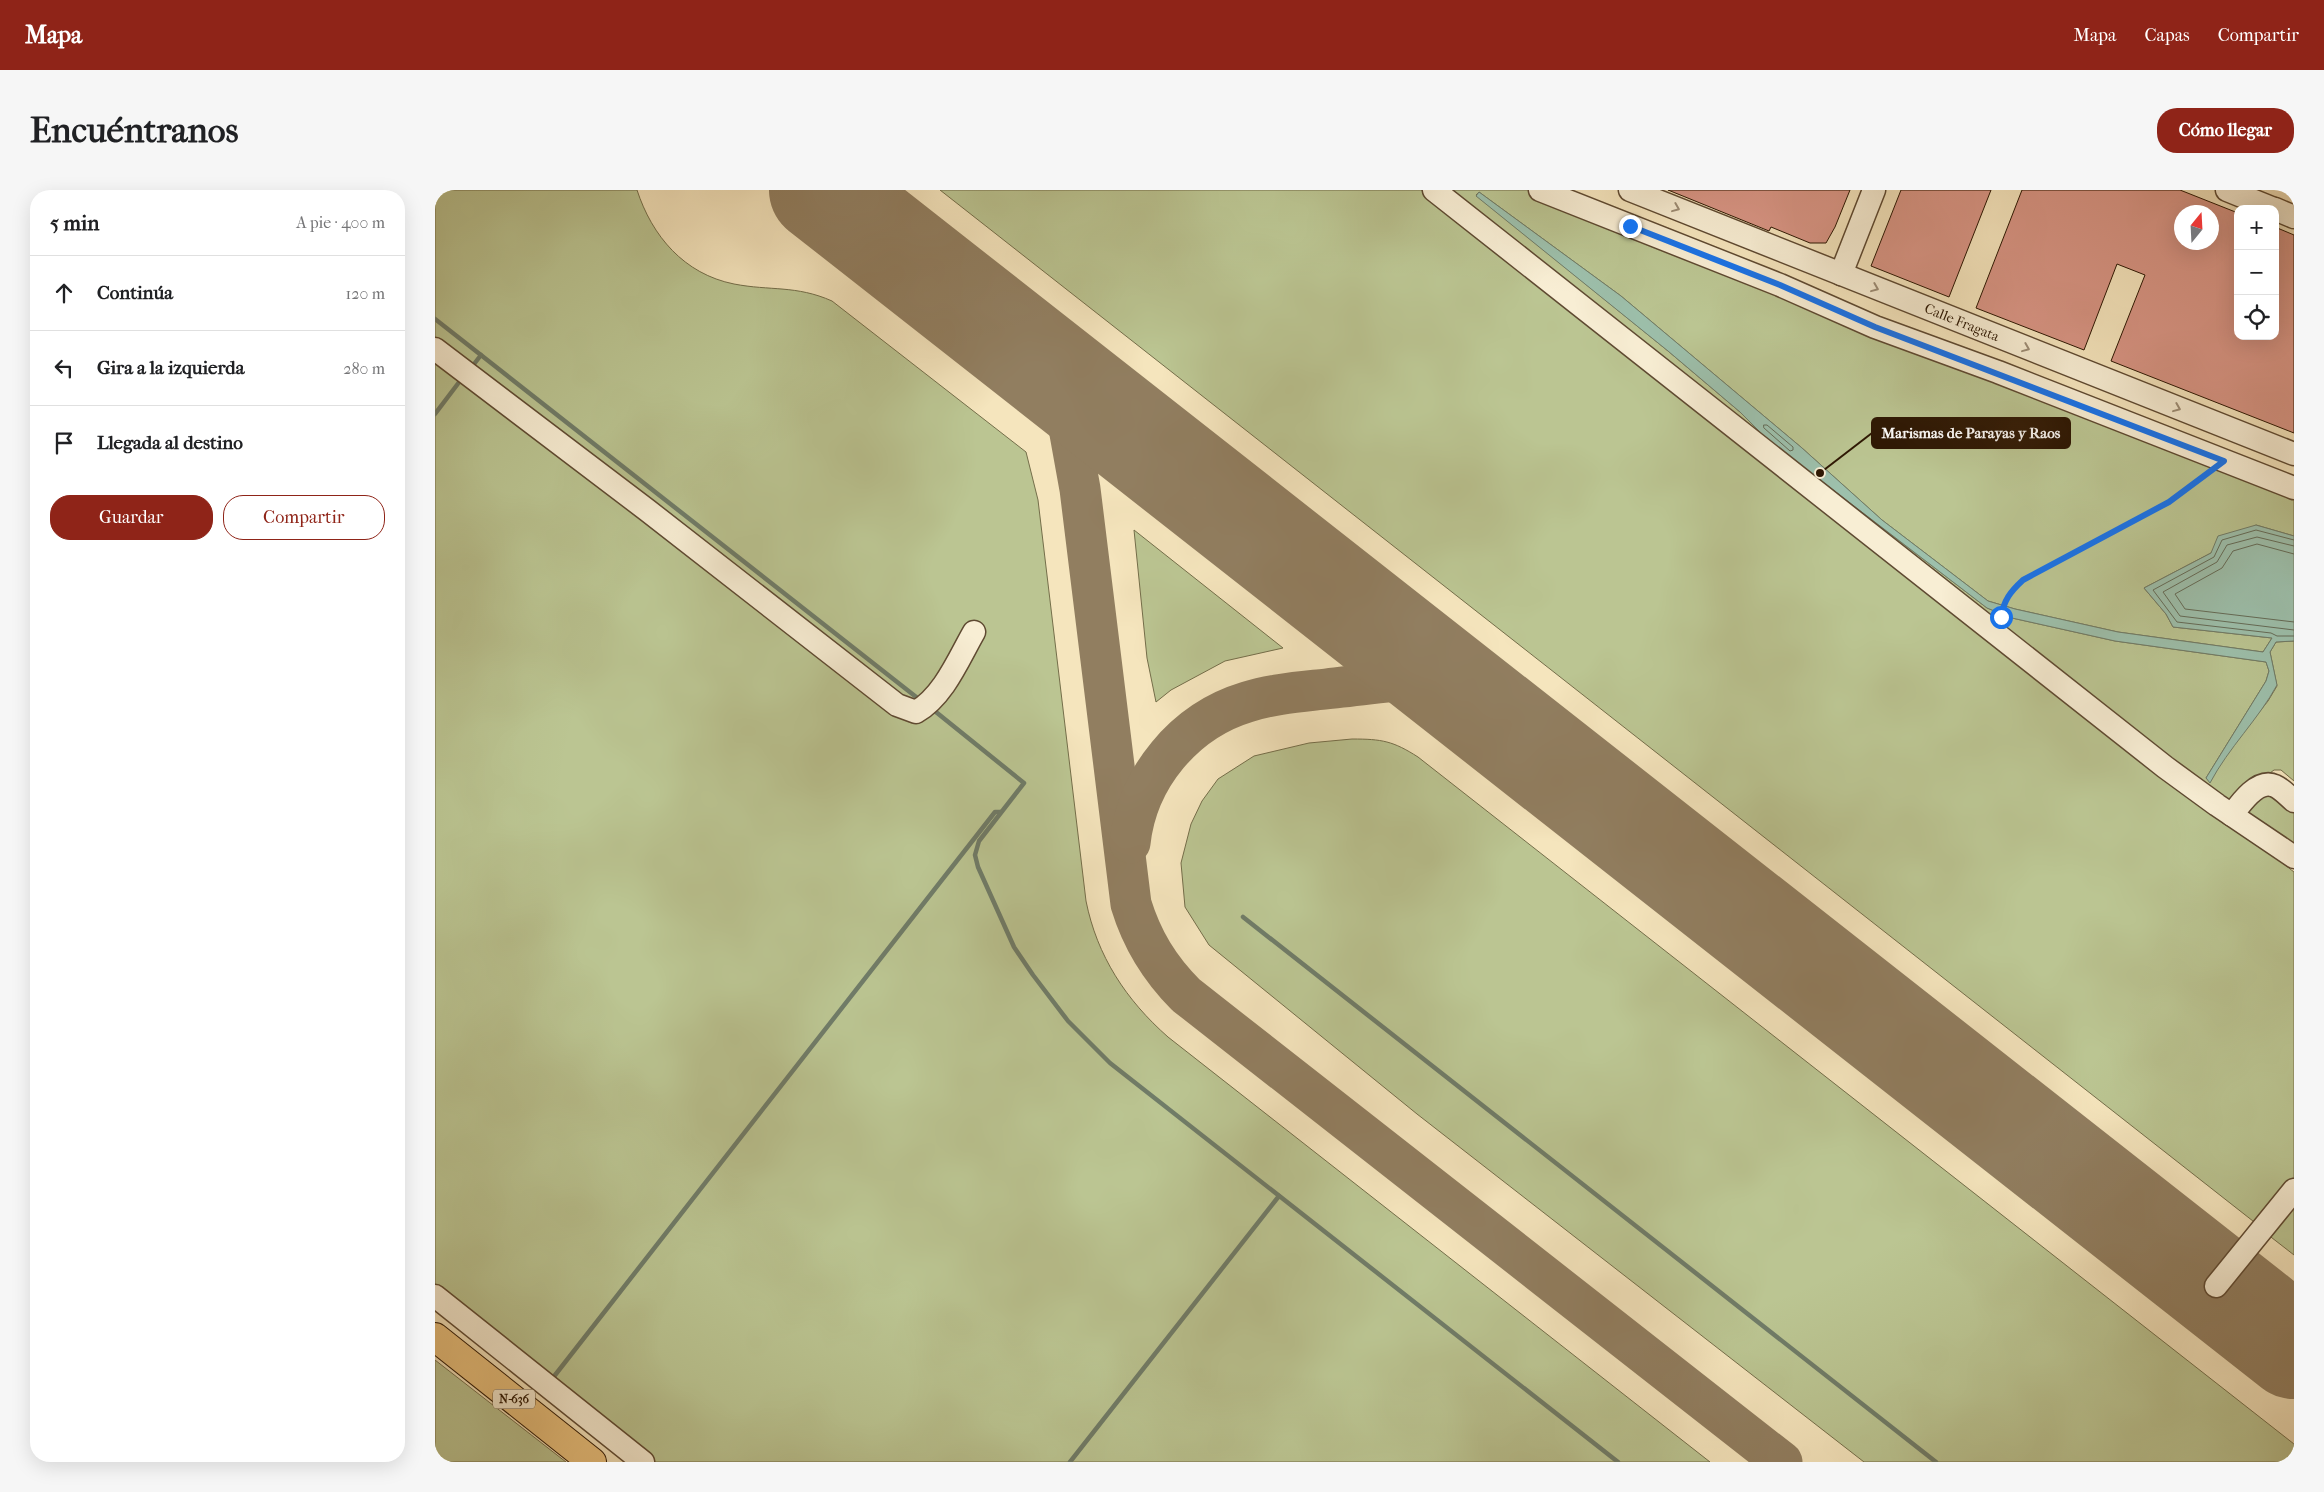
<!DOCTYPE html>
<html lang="es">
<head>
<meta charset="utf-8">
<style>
	:root { --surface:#fff; --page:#f6f6f6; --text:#202124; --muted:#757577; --line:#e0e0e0; --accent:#8f2418 }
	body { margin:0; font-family:"IM FELL French Canon",serif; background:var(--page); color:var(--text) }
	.controls { position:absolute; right:15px; top:15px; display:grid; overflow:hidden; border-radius:10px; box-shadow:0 5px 20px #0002 }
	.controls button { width:45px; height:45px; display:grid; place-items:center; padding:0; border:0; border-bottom:1px solid var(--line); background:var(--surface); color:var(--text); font:25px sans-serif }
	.compass { position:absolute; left:1739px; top:15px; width:45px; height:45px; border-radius:50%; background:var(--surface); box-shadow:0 5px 20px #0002; rotate:18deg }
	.stop { position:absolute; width:15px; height:15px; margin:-11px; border:4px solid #1a73e8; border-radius:50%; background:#fff }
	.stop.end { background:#1a73e8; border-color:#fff; box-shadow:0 1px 5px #0008 }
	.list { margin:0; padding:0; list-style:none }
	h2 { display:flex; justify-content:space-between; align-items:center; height:65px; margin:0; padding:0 20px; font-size:21px }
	h2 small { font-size:16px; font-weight:400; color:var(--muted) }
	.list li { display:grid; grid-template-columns:32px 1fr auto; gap:15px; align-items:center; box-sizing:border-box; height:75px; padding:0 20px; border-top:1px solid var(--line) }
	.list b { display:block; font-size:19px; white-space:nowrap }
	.list em { font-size:16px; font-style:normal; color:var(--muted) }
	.actions { display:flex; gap:10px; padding:15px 20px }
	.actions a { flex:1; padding:11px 0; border:1px solid var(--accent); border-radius:20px; text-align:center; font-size:18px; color:var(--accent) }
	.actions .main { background:var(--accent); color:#fff }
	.icon { flex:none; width:28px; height:28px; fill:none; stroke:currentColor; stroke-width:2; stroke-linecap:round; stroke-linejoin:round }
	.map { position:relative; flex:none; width:1859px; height:1272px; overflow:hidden; border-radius:20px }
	header { display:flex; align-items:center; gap:30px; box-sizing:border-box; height:70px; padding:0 25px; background:var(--accent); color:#fff }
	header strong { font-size:24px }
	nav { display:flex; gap:28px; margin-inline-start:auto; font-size:18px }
	.intro { display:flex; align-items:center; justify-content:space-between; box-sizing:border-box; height:120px; padding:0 30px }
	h1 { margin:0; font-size:35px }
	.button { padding:12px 22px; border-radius:20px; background:var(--accent); color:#fff; font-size:18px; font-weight:700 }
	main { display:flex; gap:30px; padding:0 30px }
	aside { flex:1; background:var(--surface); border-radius:20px; box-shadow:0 5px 20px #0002 }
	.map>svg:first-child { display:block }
	.green { fill:#bbc592; stroke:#746e4a }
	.water { fill:#9dc0ac; stroke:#707c68 }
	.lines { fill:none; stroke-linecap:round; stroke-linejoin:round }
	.shore { stroke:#656c58; stroke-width:1 }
	.stream { stroke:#707c68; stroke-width:4.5 }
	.taxiway { stroke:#917e60; stroke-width:41 }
	.runway { stroke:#917e60; stroke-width:104 }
	.building { fill:#d89585; stroke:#2d1703; fill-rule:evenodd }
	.minor-casing { stroke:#5f4a32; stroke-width:25 }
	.highway-casing { stroke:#2d1703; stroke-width:30 }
	.path { stroke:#2d1703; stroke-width:2.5; stroke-dasharray:4 2.5; stroke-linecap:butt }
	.minor { stroke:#f8eed4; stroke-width:22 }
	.highway { stroke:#eac27e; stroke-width:28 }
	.oneway { stroke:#9d8d76 }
	.route { stroke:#1a73e8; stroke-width:6 }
	.labels { text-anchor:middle; stroke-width:4.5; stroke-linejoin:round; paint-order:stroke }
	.shield { fill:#f8eed4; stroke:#6a5842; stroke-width:1 }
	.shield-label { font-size:12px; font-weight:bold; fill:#2d1703 }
	.street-label { font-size:14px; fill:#2d1703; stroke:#f8eed4 }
	.leader { fill:none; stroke:#2d1703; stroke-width:2 }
	.callout-dot { fill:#2d1703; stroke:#f8eed4; stroke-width:2 }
	.callout { fill:#2d1703; stroke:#2d1703; stroke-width:2 }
	.callout-label { font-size:15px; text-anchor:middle; font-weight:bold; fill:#fff }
</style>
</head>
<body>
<header>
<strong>Mapa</strong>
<nav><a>Mapa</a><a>Capas</a><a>Compartir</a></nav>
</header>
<div class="intro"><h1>Encuéntranos</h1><a class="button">Cómo llegar</a></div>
<main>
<aside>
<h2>5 min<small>A pie · 400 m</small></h2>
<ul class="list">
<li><svg class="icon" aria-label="ahead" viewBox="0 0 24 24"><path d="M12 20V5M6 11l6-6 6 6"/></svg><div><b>Continúa</b></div><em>120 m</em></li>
<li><svg class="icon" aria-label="left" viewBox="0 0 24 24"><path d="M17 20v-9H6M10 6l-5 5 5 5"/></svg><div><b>Gira a la izquierda</b></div><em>280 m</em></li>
<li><svg class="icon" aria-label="arrive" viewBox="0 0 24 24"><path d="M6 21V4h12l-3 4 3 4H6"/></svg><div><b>Llegada al destino</b></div></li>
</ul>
<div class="actions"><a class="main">Guardar</a><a>Compartir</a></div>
</aside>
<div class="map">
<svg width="1859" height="1272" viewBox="0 0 1859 1272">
	<rect width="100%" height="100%" fill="#f5e5bd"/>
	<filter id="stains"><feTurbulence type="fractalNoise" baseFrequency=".004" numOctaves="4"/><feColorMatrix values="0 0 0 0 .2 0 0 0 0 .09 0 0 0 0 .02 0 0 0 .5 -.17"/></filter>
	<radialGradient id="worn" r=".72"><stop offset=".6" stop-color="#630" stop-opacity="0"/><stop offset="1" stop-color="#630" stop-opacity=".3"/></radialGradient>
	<g class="green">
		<path d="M0 0H202C217 46 249 84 299 94 335 101 361 95 397 111L591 262 603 310 651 711C662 766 691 810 733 847L1275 1272H214L0 1102Z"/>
		<polygon points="505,0 986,0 1859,682 1859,992 1823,1035"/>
		<polygon points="1004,0 1098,0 1859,302 1859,346 1821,335 1776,363 1709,398 1731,424 1738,437 1837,448 1828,462 1683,442 1580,419 1553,411 1447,330 1367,258 1186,106 1044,2 1041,5 1233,161 1305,222 1333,250 1552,418 1577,428 1680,451 1831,472 1834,481 1831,491 1771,588 1775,592 1787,569 1833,511 1842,496 1835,462 1841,452 1859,451 1859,591 1846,580 1839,580 1795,613 1787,613"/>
		<polygon points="699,340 848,458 790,471 736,500 721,512 712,468"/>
		<path d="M917 549C947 549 958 551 983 567L1859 1254V1272H1429L982 924 774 755 750 717 746 673 756 634 767 611 783 589 819 566 874 553Z"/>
		<polygon points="1834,602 1859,620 1859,653 1855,653 1812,626 1816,613"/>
		<polygon points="1859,1010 1859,1065 1832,1044"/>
		<polygon points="0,1170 131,1272 0,1272"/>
	</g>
	<path class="water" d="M1044 2 1186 106 1367 258 1447 330 1553 411 1580 419 1683 442 1828 462 1837 448 1738 437 1731 424 1709 398 1776 363 1783 346 1821 335 1859 346V451L1841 452 1835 462 1842 495C1823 530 1794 557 1775 593L1771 588 1831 491 1834 481 1831 472 1680 451 1577 428 1552 418 1333 250 1305 222 1233 161 1041 6Z"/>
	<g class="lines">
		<g class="shore">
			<polygon points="1329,235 1332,235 1358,257 1358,260 1355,261 1329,238"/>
			<polyline points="1859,350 1821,340 1787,350 1779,367 1718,400 1742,432 1836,443 1842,446 1859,446"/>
			<polyline points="1859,356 1822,347 1792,355 1782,372 1728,402 1745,426 1859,440"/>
			<polyline points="1859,364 1822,354 1798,361 1787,378 1740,404 1750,419 1859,432"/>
		</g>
		<g class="stream">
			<polyline points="0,129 485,510"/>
			<polyline points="36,178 46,165"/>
			<polyline points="0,224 28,187"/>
			<polyline points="496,518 589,593 544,651 540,665 543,677 579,757 598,785 633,831 675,873 1183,1272"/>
			<polyline points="808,727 1501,1272"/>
			<polyline points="117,1189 560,622 566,622"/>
			<polyline points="635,1272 844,1006"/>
		</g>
		<g class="taxiway">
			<path d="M625 188 645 299 696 714C707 750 724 778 751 805L1347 1272"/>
			<path d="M695 653C702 588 749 531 812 512 837 504 864 502 891 499 928 495 966 490 1004 486"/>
		</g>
		<polyline class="runway" points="386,0 1859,1157"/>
	</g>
	<g class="building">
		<polygon points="1233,0 1415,0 1400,37 1391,53 1375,53 1336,37 1334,41"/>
		<polygon points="1466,0 1556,0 1514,107 1436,76"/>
		<path d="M1587 0H1745L1803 23V146H1840V37L1859 45V243L1676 171 1710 85 1682 74 1649 160 1541 118ZM1746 22H1776V52H1746Z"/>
	</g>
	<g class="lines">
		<defs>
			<g id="minor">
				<polyline points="999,0 1730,577 1782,615 1859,667"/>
				<polyline points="1105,0 1345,95 1440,137 1563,182 1859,298"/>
				<polyline points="1195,0 1859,264"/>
				<polyline points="1792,0 1839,19"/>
				<polyline points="1840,19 1859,27"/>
				<polyline points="1406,84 1439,0"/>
				<path d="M0 159 212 320 462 515 481 522C509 506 524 468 539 442"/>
				<path d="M1797 625C1805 614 1823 588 1840 596 1847 599 1853 606 1859 611"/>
				<polyline points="1781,1096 1859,1000"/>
				<polyline points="0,1106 208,1272"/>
			</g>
			<polyline id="highway" points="0,1147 157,1272"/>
		</defs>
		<use href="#minor" class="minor-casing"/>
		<use href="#highway" class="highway-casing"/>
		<path class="path" d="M1566 425C1569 409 1575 401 1588 390L1734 312 1773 284"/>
		<use href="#minor" class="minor"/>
		<use href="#highway" class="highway"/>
	</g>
	<defs><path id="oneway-chevron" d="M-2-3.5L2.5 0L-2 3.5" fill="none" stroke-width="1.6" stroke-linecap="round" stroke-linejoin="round" transform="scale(1.25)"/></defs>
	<g class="oneway">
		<use href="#oneway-chevron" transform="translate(1241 18) rotate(22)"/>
		<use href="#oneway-chevron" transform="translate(1440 98) rotate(22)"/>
		<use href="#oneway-chevron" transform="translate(1591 158) rotate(22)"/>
		<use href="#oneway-chevron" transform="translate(1742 218) rotate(22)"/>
	</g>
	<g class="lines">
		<path class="route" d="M1195 36 1345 95 1440 137 1789 271 1734 312 1588 390C1575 402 1569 410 1566 427"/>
	</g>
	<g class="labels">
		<rect class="shield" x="58" y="1199.5" width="42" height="19" rx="4"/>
		<g class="shield-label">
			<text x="79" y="1213">N-636</text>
		</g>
		<g class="street-label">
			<text transform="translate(1527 132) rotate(22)" y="5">Calle Fragata</text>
		</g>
	</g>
	<path class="leader" d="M1385 283L1437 243"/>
	<circle class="callout-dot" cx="1385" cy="283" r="5"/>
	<rect class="callout" x="1437" y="228" width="198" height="30" rx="5"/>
	<g class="callout-label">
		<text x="1536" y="248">Marismas de Parayas y Raos</text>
	</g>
	<rect width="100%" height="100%" filter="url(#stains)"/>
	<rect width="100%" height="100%" fill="url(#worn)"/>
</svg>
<div class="controls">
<button>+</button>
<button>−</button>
<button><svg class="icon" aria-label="locate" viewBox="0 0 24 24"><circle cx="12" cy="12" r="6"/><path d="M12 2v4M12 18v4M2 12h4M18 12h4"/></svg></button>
</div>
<svg class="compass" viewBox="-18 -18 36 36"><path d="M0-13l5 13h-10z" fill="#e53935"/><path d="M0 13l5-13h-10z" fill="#757577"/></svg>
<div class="stop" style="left:1566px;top:427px"></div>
<div class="stop end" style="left:1195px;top:36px"></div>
</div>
</main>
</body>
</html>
